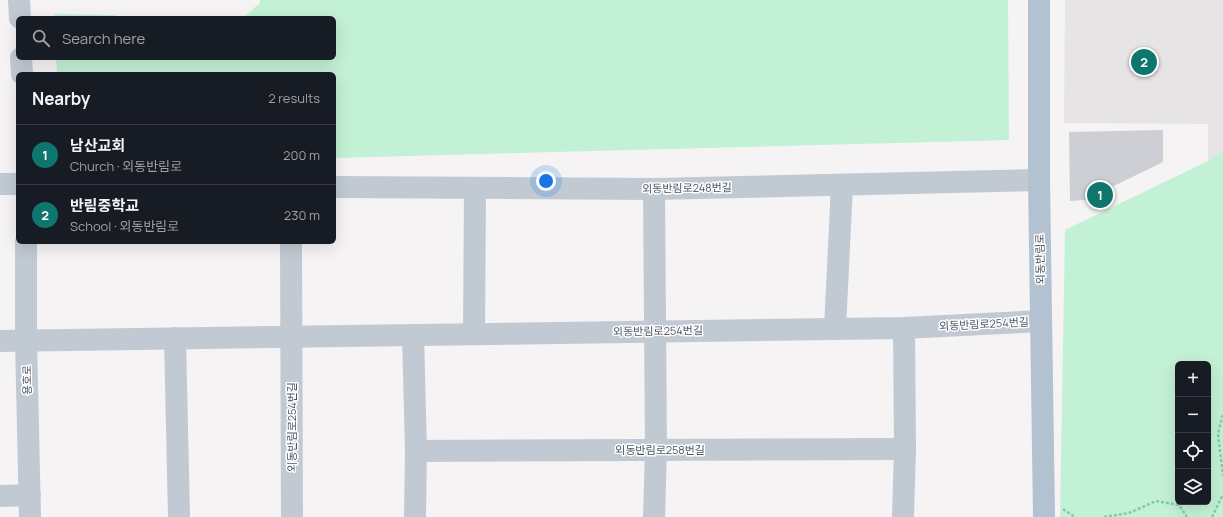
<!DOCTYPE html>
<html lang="en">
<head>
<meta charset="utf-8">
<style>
	:root { --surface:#171b24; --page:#242831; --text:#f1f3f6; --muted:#9ea1a6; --line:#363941; --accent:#0f766e }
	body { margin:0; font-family:Manrope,"Noto Sans KR",sans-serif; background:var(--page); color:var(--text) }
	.controls { position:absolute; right:12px; bottom:12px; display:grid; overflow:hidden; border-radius:6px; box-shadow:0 4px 16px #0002 }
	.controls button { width:36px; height:36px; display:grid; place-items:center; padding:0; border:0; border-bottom:1px solid var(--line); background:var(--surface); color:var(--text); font:20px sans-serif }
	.you { position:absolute; left:546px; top:181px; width:14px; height:14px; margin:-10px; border:3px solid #fff; border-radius:50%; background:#1a73e8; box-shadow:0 0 0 6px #1a73e833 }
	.badge { display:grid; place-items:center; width:26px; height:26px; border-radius:50%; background:var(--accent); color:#fff; font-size:13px; font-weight:700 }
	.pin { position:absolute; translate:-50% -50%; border:2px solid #fff; box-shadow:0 1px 4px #0006 }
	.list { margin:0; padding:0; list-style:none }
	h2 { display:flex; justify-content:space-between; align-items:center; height:52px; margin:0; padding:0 16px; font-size:17px }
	h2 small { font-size:13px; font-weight:400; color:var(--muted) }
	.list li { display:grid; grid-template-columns:26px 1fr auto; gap:12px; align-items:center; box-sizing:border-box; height:60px; padding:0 16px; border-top:1px solid var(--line) }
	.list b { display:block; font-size:15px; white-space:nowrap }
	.list p { margin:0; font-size:13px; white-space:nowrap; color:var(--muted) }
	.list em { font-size:13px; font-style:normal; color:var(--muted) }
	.icon { flex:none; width:22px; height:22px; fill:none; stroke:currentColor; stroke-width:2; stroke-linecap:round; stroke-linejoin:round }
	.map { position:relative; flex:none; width:1223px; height:517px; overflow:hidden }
	.search { position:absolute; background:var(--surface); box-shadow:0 4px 16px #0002; left:16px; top:16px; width:320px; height:44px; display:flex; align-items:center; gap:10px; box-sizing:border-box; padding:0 14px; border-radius:6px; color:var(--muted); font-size:15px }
	.panel { position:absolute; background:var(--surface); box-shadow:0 4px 16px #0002; left:16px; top:72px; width:320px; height:172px; border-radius:6px }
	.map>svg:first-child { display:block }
	.education { fill:#e6e4e5 }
	.green { fill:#c3f1d5; fill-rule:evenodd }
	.building { fill:#cdcfd5 }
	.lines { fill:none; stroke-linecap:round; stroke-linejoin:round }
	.path { stroke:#7ad0a6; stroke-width:2.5; stroke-dasharray:3 2; stroke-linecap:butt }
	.minor { stroke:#c1cad2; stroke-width:22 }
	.major { stroke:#b3c2d1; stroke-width:22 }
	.labels { text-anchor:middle; stroke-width:3; stroke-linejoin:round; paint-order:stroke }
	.street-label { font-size:11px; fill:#4a5661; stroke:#fff }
</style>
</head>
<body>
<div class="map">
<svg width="1223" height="517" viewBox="0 0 1223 517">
	<rect width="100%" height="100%" fill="#f5f3f3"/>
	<polygon class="education" points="1065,0 1223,0 1223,150 1208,161 1208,124 1064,123"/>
	<g class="green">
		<polygon points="260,0 1008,0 1009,140 334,158 334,74 57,74 56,58 334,58 334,18 243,18 260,3"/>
		<polygon points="54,14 114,15 120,18 55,18"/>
		<path d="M1223 150V517H1060L1065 230 1208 161ZM1178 364H1208V502H1178Z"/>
	</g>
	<polygon class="building" points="1163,130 1163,162 1085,200 1070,201 1069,132"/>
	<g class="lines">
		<g class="path">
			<polyline points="1223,415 1222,417 1218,434 1223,476"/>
			<polyline points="1063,509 1075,517"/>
			<polyline points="1104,517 1129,513 1156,501 1179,505 1187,517"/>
			<polyline points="1212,517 1223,494"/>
		</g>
		<g class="minor">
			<polyline points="19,0 20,18"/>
			<polyline points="21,58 22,74"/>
			<polyline points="0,184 18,184"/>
			<polyline points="334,187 654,189 1039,180"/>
			<polyline points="654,189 656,450 654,517"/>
			<polyline points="26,242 26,340 30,517"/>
			<polyline points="291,242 292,517"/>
			<polyline points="835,329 842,185"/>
			<polyline points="474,334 475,188"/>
			<polyline points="413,335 416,451 415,517"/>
			<polyline points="175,338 179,517"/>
			<polyline points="0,341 904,328 1041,321"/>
			<polyline points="416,451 905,449"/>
			<polyline points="0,496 30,495"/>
			<polyline points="903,517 905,449 904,328"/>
		</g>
		<polyline class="major" points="1039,0 1039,180 1044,517"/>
	</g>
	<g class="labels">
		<g class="street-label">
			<text transform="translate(687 188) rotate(-1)" y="4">외동반림로248번길</text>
			<text transform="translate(1040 259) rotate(-91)" y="4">외동반림로</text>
			<text transform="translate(984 324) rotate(-3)" y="4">외동반림로254번길</text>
			<text transform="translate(658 331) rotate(-1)" y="4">외동반림로254번길</text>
			<text transform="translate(27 380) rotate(-91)" y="4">용호로</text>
			<text transform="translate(292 427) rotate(-90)" y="4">외동반림로254번길</text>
			<text x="660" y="454">외동반림로258번길</text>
		</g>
	</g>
</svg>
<div class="controls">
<button>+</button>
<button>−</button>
<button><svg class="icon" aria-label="locate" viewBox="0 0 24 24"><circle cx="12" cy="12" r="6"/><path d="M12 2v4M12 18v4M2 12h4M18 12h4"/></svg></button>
<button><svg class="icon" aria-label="layers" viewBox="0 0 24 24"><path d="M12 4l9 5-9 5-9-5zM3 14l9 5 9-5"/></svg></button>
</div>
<div class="you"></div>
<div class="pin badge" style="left:1100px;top:195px">1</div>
<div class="pin badge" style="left:1144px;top:62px">2</div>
<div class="search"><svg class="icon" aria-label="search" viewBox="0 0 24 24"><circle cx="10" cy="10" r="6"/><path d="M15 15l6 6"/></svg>Search here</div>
<section class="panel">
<h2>Nearby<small>2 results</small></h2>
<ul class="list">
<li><span class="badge">1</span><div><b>남산교회</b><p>Church · 외동반림로</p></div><em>200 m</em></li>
<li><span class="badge">2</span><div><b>반림중학교</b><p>School · 외동반림로</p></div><em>230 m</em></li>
</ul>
</section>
</div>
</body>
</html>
